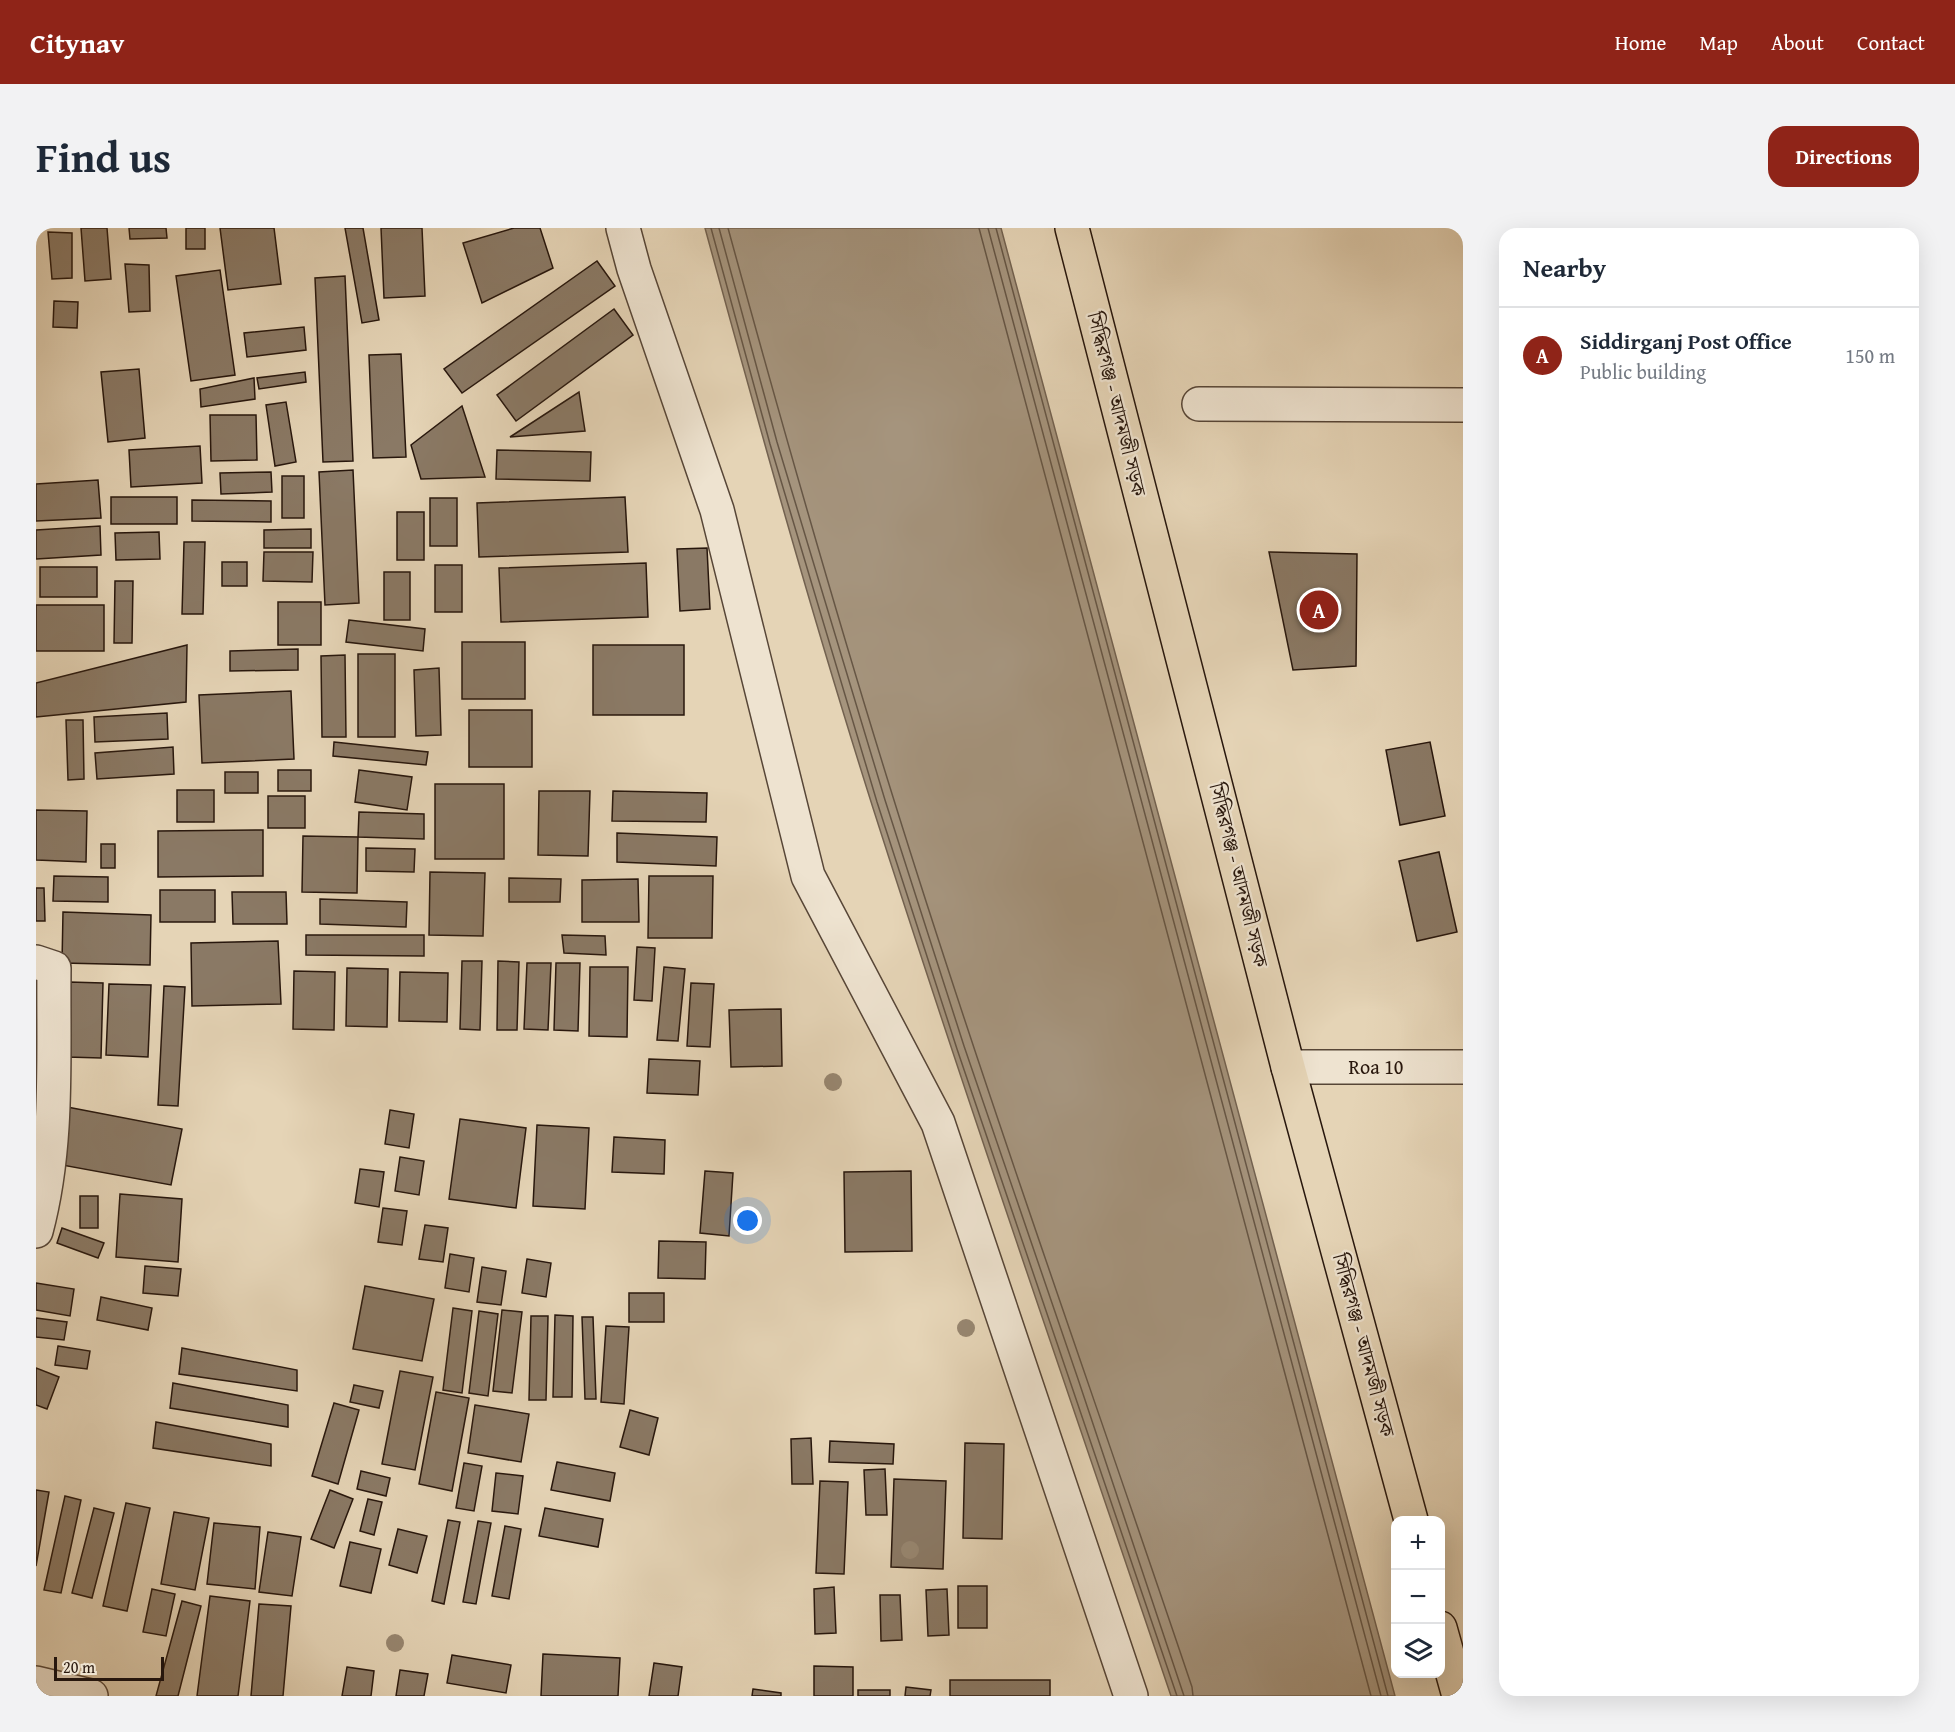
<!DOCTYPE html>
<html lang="en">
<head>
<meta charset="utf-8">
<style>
	:root { --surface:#fff; --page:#f2f2f3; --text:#1f2937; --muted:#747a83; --line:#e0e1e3; --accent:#8f2418 }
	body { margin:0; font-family:"Gentium Book Plus","Noto Serif Bengali",serif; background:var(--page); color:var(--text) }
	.controls { position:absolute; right:18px; bottom:18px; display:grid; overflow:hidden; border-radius:12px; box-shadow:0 6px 24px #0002 }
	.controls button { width:54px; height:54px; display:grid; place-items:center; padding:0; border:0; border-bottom:2px solid var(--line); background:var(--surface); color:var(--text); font:30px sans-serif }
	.scale { position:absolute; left:18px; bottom:15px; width:110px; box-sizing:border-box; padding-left:6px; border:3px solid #28170d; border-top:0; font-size:16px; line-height:21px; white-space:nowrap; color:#28170d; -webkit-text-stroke:4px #eee3d0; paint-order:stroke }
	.you { position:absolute; left:712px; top:993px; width:21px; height:21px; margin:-15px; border:4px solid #fff; border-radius:50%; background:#1a73e8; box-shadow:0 0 0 9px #1a73e833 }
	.badge { display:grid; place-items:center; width:39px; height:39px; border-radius:50%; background:var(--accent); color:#fff; font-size:20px; font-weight:700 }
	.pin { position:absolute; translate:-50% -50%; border:3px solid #fff; box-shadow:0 2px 6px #0006 }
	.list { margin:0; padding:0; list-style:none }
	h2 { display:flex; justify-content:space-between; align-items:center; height:78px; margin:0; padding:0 24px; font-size:26px }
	h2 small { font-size:20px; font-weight:400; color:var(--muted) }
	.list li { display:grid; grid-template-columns:39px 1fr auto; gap:18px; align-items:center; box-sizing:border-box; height:96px; padding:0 24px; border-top:2px solid var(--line) }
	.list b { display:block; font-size:22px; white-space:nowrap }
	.list p { margin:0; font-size:20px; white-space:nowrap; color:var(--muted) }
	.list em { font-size:20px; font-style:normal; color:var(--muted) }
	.icon { flex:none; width:33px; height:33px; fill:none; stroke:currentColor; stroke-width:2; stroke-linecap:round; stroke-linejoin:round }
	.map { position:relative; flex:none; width:1427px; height:1468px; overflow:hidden; border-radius:18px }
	header { display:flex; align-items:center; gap:36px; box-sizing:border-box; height:84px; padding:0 30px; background:var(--accent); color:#fff }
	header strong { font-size:28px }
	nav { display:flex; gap:33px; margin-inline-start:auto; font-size:21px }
	.intro { display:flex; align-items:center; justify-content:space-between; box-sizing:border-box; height:144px; padding:0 36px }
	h1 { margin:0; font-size:42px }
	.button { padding:15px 27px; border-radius:18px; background:var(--accent); color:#fff; font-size:21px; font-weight:700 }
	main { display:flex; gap:36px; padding:0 36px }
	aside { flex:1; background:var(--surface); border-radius:18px; box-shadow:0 6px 24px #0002 }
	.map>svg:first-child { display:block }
	.water { fill:#a5947d; stroke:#736250; stroke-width:1.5 }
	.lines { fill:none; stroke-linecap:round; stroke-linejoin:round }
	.shore { stroke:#665645; stroke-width:1.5 }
	.building { fill:#8a7965; stroke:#28170d; stroke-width:1.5 }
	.minor-casing { stroke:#574637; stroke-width:36 }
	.major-casing { stroke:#28170d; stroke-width:36 }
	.minor { stroke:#eee3d0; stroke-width:33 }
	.major { stroke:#e5d4b6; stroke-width:33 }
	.tree { fill:#978670 }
	.labels { text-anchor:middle; stroke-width:4.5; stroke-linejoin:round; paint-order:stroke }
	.street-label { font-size:20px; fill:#28170d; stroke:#eee3d0 }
</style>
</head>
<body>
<header>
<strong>Citynav</strong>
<nav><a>Home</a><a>Map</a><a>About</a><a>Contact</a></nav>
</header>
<div class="intro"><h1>Find us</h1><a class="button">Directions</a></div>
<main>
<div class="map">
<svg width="1427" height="1468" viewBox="0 0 1427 1468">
	<rect width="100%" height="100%" fill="#e5d4b6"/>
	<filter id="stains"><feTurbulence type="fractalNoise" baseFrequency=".00333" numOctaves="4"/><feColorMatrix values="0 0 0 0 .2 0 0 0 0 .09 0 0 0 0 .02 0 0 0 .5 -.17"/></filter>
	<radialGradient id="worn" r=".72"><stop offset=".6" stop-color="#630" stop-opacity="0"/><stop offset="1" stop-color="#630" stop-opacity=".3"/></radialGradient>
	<path class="water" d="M669 0H965L1359 1468H1135C1035 1172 932 877 837 580 776 388 722 194 669 0Z"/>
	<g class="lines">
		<g class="shore">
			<polyline points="675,0 734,216 841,574 921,821 1141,1468"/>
			<polyline points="683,0 741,214 849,572 928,818 1042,1151 1148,1468"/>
			<path d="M692 0C744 190 798 380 857 569 950 868 1056 1162 1156 1459L1157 1468"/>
			<polyline points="943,0 1335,1468"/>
			<polyline points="952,0 1345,1468"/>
			<polyline points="960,0 1352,1468"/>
		</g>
	</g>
	<g class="building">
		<polygon points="45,0 71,0 75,51 49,53"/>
		<polygon points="93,0 130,0 131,10 94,11"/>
		<rect x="150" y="0" width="19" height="21"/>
		<polygon points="184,0 238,0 245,56 192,62"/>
		<polygon points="309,0 327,0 343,92 326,95"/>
		<polygon points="345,0 386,0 389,68 348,70"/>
		<polygon points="478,0 504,0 517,40 446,75 427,15"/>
		<polygon points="12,4 36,5 36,50 16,51"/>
		<polygon points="561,33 579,58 426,165 408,141"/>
		<polygon points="89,36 113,37 114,83 93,84"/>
		<polygon points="184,42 199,147 155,153 140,48"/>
		<polygon points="309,48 317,233 287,234 279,50"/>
		<polygon points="18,73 42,74 41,100 17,99"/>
		<polygon points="578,81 597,107 480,193 461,167"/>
		<polygon points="268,99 270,122 211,129 208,105"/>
		<polygon points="365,126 370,229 337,230 333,127"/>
		<polygon points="103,141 109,210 72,214 65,144"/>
		<polygon points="269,144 270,154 223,161 221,150"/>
		<polygon points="218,150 219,171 165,179 164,161"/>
		<polygon points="543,164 549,203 474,209"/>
		<polygon points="250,174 260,234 239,238 230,177"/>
		<polygon points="426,178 449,249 385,251 375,217"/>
		<polygon points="174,187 220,187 221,232 175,233"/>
		<polygon points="164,218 166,255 95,259 93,222"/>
		<polygon points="461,222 555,224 554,253 460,251"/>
		<polygon points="317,242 323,375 289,377 283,244"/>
		<polygon points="235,244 236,264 185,266 184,245"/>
		<rect x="246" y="248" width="22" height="42"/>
		<polygon points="62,252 65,290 0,293 0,256"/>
		<rect x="75" y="269" width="66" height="27"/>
		<polygon points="589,269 592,324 443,329 441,275"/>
		<rect x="394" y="270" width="27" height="48"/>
		<polygon points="156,272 235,273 235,294 156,293"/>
		<rect x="361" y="284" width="27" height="48"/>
		<polygon points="64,298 65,327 0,331 0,302"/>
		<polygon points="275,301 275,320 228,320 228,302"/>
		<polygon points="123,304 124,331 80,332 79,305"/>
		<polygon points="148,314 169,314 167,386 146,386"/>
		<polygon points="671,320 674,381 644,383 641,321"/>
		<polygon points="228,324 277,324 276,354 227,353"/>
		<polygon points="1233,324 1321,326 1320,438 1257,442"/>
		<rect x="186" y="334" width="25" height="24"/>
		<polygon points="610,335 612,389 465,394 463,340"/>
		<rect x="399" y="337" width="27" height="47"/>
		<rect x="4" y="339" width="57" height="30"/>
		<rect x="348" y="344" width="26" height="48"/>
		<polygon points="79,353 97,353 96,415 78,415"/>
		<rect x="242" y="374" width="43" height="43"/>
		<rect x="0" y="377" width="68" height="46"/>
		<polygon points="313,392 389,401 387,423 310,414"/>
		<rect x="426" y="414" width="63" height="57"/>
		<polygon points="151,417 150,474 0,489 0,455"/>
		<rect x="557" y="417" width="91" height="70"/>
		<polygon points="262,421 262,442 194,443 194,423"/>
		<rect x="322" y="426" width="37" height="83"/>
		<polygon points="309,427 310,509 286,509 285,428"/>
		<polygon points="403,440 405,507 380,508 378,442"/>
		<polygon points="255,463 258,531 166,535 163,467"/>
		<rect x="433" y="482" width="63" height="57"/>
		<polygon points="131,485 132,511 59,514 58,489"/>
		<polygon points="30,492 47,492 48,551 32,552"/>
		<polygon points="298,514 392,524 390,537 297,528"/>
		<polygon points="1394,514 1409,588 1364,597 1350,522"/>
		<polygon points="137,519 138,546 61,551 59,525"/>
		<rect x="242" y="542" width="33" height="21"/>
		<polygon points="323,542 376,549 371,582 319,574"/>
		<rect x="189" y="544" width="33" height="21"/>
		<rect x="399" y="556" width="69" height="75"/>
		<rect x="141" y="562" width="37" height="32"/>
		<polygon points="503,563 554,563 552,628 502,627"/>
		<polygon points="577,563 671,565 670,594 576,593"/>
		<rect x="232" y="568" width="37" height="32"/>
		<polygon points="0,582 51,583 50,634 0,632"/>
		<polygon points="323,584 388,586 388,611 322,609"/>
		<polygon points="227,602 227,648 122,649 122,603"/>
		<polygon points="581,605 681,609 680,638 581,634"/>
		<polygon points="267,608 322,609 321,665 266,664"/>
		<rect x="65" y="616" width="14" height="24"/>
		<polygon points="330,620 379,621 378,644 330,643"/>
		<polygon points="1403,624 1421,704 1381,713 1363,633"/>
		<polygon points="394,644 449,645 447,708 393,707"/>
		<polygon points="18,648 72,649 72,674 17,673"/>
		<polygon points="613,648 677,648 676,710 612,710"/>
		<polygon points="473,650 525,651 524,674 473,674"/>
		<polygon points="602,651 603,694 546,694 546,652"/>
		<polygon points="0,660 8,660 9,693 0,693"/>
		<rect x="124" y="662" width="55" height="32"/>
		<polygon points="196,664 250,664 251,696 197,696"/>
		<polygon points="284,671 371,674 370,699 284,696"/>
		<polygon points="27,684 115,687 114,737 26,735"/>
		<polygon points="270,707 388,707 388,728 270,727"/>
		<polygon points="526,707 569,708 570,727 528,725"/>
		<polygon points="242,713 245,776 156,778 155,715"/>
		<polygon points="601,719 619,720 616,773 598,772"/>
		<polygon points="426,733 446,733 444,802 424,801"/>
		<polygon points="462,733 483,734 481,802 461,802"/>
		<polygon points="491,735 515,735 512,802 488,801"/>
		<polygon points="520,735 544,735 542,803 518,802"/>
		<polygon points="554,739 592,739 591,809 553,808"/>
		<polygon points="628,739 649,741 642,813 621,812"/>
		<polygon points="311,740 352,741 351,799 310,798"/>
		<polygon points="258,743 299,744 298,802 257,801"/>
		<polygon points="364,744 412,745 411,794 363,793"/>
		<polygon points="33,754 67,755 65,830 31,829"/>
		<polygon points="655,755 678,756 674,819 651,818"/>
		<polygon points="73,756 115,757 112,829 70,827"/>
		<polygon points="128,758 149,759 142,878 122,877"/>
		<polygon points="745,781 746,838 695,839 693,782"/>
		<polygon points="613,831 664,833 662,867 611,865"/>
		<polygon points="26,878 146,901 135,957 15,935"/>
		<polygon points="354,882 378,886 373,920 349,916"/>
		<polygon points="424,891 490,900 480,980 413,971"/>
		<polygon points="501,897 553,900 549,981 497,978"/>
		<polygon points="578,909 629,912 628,946 576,944"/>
		<polygon points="364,929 388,933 383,967 359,963"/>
		<polygon points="324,941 348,944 343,979 319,975"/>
		<polygon points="669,943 697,945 693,1008 664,1005"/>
		<polygon points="875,943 876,1023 809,1024 808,944"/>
		<polygon points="84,966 146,971 142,1034 80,1029"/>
		<rect x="44" y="968" width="18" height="32"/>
		<polygon points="347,980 371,983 366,1017 342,1014"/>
		<polygon points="389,997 412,1000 407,1034 383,1031"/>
		<polygon points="26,1000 68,1015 62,1030 21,1015"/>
		<polygon points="623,1013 670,1014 669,1051 622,1050"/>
		<polygon points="414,1026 438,1030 433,1064 409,1060"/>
		<polygon points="491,1031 515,1035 510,1069 486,1065"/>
		<polygon points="109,1038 145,1041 142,1068 107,1065"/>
		<polygon points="446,1039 470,1043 465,1077 441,1074"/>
		<polygon points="0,1055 38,1061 34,1088 0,1082"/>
		<polygon points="329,1058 398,1071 386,1133 317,1121"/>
		<rect x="593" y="1065" width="35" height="29"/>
		<polygon points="65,1069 116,1080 112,1102 61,1092"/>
		<polygon points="417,1080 436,1083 426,1165 407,1162"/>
		<polygon points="466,1082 486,1084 476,1165 457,1163"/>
		<polygon points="443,1083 462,1086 452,1168 433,1165"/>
		<polygon points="519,1087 537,1088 536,1169 517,1169"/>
		<polygon points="495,1088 512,1088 510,1172 493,1172"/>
		<polygon points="546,1089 557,1089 560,1171 549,1171"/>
		<polygon points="0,1090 31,1094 28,1112 0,1109"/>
		<polygon points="570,1098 593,1099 588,1176 565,1174"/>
		<polygon points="22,1118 54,1123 51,1141 19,1137"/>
		<polygon points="146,1120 261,1142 261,1163 143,1146"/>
		<polygon points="0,1140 23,1149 11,1181 0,1177"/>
		<polygon points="364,1143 397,1149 379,1242 346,1236"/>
		<polygon points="137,1155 252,1177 252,1199 134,1180"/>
		<polygon points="318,1157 347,1163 343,1180 314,1174"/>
		<polygon points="400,1164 433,1170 416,1263 383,1256"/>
		<polygon points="298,1175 323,1182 302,1256 276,1248"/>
		<polygon points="439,1177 493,1186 485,1234 432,1225"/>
		<polygon points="594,1182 622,1190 613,1227 584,1219"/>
		<polygon points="120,1194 235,1216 235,1238 117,1220"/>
		<polygon points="775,1210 777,1256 756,1256 755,1211"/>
		<polygon points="794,1213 858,1216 857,1236 793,1234"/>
		<polygon points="929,1215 968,1216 966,1311 927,1310"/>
		<polygon points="521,1234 579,1245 574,1273 515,1262"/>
		<polygon points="428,1235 446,1238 438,1283 420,1280"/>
		<polygon points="849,1241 851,1287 830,1287 828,1242"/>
		<polygon points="325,1243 354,1250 350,1268 321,1261"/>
		<polygon points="460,1245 487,1248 482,1286 456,1283"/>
		<polygon points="858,1251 910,1253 907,1341 855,1339"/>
		<polygon points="784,1253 812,1254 808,1346 780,1345"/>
		<polygon points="0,1262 13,1264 0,1338"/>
		<polygon points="294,1262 317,1271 298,1320 275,1311"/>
		<polygon points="29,1268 45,1272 25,1365 8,1362"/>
		<polygon points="332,1271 346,1274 338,1307 324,1303"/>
		<polygon points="90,1275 114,1280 91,1383 67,1378"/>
		<polygon points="58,1280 78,1285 56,1370 36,1365"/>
		<polygon points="509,1280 567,1291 562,1319 503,1308"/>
		<polygon points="138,1284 173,1290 159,1362 125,1356"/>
		<polygon points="412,1292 424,1294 408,1376 396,1373"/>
		<polygon points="442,1293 455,1295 440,1376 427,1374"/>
		<polygon points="178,1295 224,1299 219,1361 171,1356"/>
		<polygon points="469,1298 485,1301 473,1371 456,1368"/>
		<polygon points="362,1301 391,1308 381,1345 353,1337"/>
		<polygon points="232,1304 265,1309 256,1368 223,1364"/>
		<polygon points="314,1314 345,1321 335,1365 304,1358"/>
		<rect x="922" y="1358" width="29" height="42"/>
		<polygon points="798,1359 800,1405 779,1406 778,1361"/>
		<polygon points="116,1361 139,1366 130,1408 107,1404"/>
		<polygon points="911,1361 913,1407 892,1408 890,1362"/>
		<polygon points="844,1367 864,1367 866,1412 845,1413"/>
		<polygon points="174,1368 214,1373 202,1468 161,1468"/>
		<polygon points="146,1373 165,1378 142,1468 120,1468"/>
		<polygon points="223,1376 255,1378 247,1468 215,1468"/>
		<polygon points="507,1426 584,1430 582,1468 505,1468"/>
		<polygon points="416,1427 475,1437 470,1465 411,1455"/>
		<polygon points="618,1435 646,1439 642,1468 613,1468"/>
		<polygon points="778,1438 817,1439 817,1468 778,1468"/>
		<polygon points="311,1439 338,1443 335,1468 306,1468"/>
		<polygon points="364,1442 392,1446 388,1468 360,1468"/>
		<rect x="914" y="1452" width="100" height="16"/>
		<polygon points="870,1459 895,1462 894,1468 869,1468"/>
		<polygon points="717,1461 745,1465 745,1468 716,1468"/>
		<rect x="822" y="1462" width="32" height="6"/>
	</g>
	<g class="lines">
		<defs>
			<g id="minor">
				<polyline points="587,0 598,41 681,282 772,648 902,895 1095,1468"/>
				<polyline points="1163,176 1427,177"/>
				<path d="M0 734 18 740C17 828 23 917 0 1003"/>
				<polyline points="1252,839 1427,839"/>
				<polyline points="0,1455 55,1468"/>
			</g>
			<g id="major">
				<polyline points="1036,0 1252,839 1375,1292"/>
				<polyline points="1404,1400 1423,1468"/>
			</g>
		</defs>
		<use href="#minor" class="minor-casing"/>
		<use href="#major" class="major-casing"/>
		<use href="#minor" class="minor"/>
		<use href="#major" class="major"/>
	</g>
	<g class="tree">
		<circle cx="797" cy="854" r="9"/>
		<circle cx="930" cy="1100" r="9"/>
		<circle cx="874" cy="1322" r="9"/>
		<circle cx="359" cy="1415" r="9"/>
	</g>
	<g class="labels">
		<g class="street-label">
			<text transform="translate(1081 176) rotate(76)" y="7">সিদ্ধিরগঞ্জ - আদমজী সড়ক</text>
			<text transform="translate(1203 647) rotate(76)" y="7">সিদ্ধিরগঞ্জ - আদমজী সড়ক</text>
			<text x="1340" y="846">Roa 10</text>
			<text transform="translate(1328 1117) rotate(75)" y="7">সিদ্ধিরগঞ্জ - আদমজী সড়ক</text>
		</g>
	</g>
	<rect width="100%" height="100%" filter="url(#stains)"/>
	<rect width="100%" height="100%" fill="url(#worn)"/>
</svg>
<div class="controls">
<button>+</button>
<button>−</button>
<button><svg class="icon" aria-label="layers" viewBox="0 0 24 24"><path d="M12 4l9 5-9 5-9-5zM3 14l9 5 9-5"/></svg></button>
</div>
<div class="scale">20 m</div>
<div class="you"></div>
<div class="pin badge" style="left:1283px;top:382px">A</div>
</div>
<aside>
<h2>Nearby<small></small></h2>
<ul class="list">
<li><span class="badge">A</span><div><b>Siddirganj Post Office</b><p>Public building</p></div><em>150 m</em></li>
</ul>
</aside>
</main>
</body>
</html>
